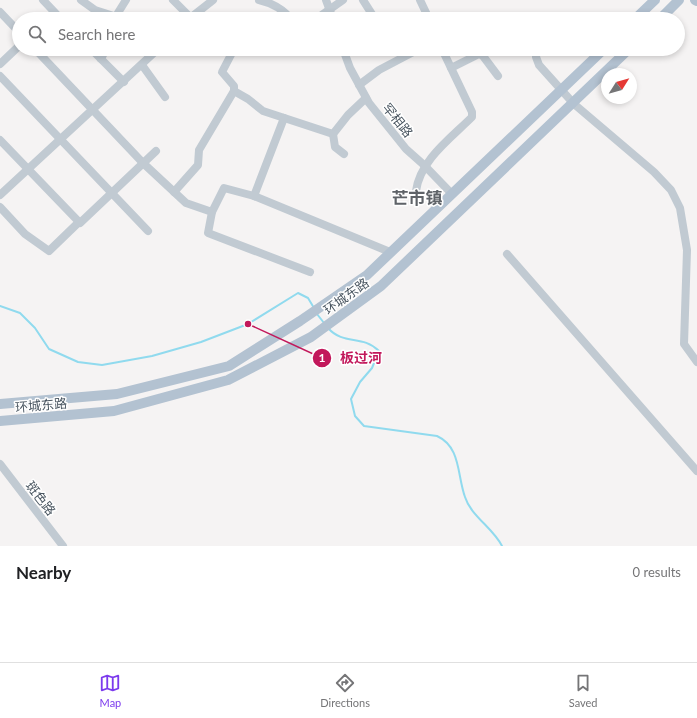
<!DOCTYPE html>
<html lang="en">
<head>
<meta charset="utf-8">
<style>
	:root { --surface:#fff; --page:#f2f2f2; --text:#202124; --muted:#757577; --line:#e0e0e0; --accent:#7c3aed }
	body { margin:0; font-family:Lato,"Noto Sans SC",sans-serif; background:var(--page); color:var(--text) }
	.compass { position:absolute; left:601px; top:68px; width:36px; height:36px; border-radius:50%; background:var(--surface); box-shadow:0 2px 6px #0003; rotate:53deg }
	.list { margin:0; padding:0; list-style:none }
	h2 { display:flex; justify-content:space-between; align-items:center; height:52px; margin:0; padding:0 16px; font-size:17px }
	h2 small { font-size:13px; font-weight:400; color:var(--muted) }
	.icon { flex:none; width:22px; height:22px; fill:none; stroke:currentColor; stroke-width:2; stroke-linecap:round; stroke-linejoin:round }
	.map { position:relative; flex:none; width:697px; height:546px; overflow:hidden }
	.search { position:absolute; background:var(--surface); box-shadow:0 2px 6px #0003; left:12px; right:12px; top:12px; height:44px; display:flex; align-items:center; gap:10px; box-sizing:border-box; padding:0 14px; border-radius:22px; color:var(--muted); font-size:15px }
	.sheet { height:116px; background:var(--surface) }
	nav { display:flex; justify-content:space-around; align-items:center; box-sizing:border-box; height:56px; border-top:1px solid var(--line); background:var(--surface); font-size:11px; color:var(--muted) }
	nav a { display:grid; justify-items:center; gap:2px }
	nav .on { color:var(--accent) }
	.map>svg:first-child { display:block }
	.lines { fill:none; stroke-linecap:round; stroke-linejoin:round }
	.stream { stroke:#90daee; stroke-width:2 }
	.minor { stroke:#c1cad2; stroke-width:8 }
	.major { stroke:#b3c2d1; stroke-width:10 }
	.labels { text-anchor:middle; stroke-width:3; stroke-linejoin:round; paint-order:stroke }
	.street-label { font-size:13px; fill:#4a5661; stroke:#fff }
	.district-label { font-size:17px; font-weight:bold; fill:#5f6368; stroke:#fff }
	.leader { fill:none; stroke:#c2185b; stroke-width:1.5 }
	.callout-dot { fill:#c2185b; stroke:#fff; stroke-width:1.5 }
	.mark-label { font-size:12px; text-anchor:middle; font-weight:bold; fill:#fff }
	.callout-label { font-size:14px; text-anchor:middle; font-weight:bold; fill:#c2185b; stroke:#fff; stroke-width:3; stroke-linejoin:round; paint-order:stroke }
</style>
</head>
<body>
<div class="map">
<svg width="697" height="546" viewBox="0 0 697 546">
	<rect width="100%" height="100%" fill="#f5f3f3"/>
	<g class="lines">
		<g class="stream">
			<polyline points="0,306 20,313 35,328 49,349 78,362 102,365 152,356 201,342 248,324 298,293 308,298 314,308"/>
			<polyline points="317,314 324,323"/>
			<path d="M328 328C344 346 362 334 379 351L372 368 360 382 351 399 355 416 364 426 437 436C461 447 457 475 465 497 471 516 493 528 502 546"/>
		</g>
		<g class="minor">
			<polyline points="43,0 61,19"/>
			<polyline points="81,0 95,10 123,19"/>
			<polyline points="173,0 192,19"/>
			<path d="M259 0C272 3 283 9 291 19"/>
			<polyline points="326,0 333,19"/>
			<polyline points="363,0 375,19"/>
			<polyline points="420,0 429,19"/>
			<polyline points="0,12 19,32"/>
			<polyline points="116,16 126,0"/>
			<polyline points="189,19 213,0"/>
			<polyline points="316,19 343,0"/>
			<polyline points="35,49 143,163 186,203 212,212"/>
			<polyline points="91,49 124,82"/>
			<polyline points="274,49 279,50"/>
			<polyline points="343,49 350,68 369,103 406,149 424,165 451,193"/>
			<polyline points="537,49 536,57 539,65 574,104 654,172 671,190 680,208 687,250 684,344 697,362"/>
			<polyline points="101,59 106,49"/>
			<polyline points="0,64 19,46"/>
			<polyline points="142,65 165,97"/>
			<polyline points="451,68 479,54 483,56 498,76"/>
			<polyline points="0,76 148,231"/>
			<polyline points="359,85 379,70 419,49"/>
			<polyline points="234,91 248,99 263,111 333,134 348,115 366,98"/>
			<polyline points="333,134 335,147 344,154"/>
			<polyline points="0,140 80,223 156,151"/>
			<path d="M416 191C420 160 451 138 472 117V112L442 49"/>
			<polyline points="174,192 198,165 199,150 234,91 234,86 222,72 234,49"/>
			<polyline points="0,195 158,49"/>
			<polyline points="254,196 284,118"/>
			<polyline points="0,207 25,234 49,251 79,222"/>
			<polyline points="507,254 697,471"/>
			<polyline points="310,272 208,233 212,212 224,188 254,196 390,252"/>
			<polyline points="0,464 63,546"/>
		</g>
		<g class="major">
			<polyline points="695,0 697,1"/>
			<polyline points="635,19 655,0"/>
			<polyline points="660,19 679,0"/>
			<polyline points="0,404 117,394 229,366 300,321 367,275 604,49"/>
			<polyline points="0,421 114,411 228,380 311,337 381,286 629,49"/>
		</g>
	</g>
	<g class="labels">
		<g class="street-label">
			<text transform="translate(398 120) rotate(51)" y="5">罕相路</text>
			<text transform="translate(346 296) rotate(-36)" y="5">环城东路</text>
			<text transform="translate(41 405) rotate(-5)" y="5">环城东路</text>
			<text transform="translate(41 498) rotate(52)" y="5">斑色路</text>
		</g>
		<g class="district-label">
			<text x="417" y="204">芒市镇</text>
		</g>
	</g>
	<path class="leader" d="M248 324L322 358"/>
	<g class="callout-dot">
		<circle cx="248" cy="324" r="4"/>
		<circle cx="322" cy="358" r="10"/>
	</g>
	<g class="mark-label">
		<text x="322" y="362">1</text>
	</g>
	<g class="callout-label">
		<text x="361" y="363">板过河</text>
	</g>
</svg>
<svg class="compass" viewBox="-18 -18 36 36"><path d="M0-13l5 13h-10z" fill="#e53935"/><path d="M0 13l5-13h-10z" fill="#757577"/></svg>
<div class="search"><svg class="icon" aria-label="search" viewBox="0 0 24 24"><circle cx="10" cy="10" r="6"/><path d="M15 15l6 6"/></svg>Search here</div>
</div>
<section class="sheet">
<h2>Nearby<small>0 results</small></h2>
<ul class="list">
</ul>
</section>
<nav>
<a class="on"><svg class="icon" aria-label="map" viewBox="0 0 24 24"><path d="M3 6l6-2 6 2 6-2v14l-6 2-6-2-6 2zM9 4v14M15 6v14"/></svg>Map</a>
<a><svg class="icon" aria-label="directions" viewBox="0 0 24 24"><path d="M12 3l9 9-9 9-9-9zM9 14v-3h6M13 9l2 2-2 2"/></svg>Directions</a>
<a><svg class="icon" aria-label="saved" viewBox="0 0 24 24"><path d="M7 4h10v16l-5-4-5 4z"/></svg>Saved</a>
</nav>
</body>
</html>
